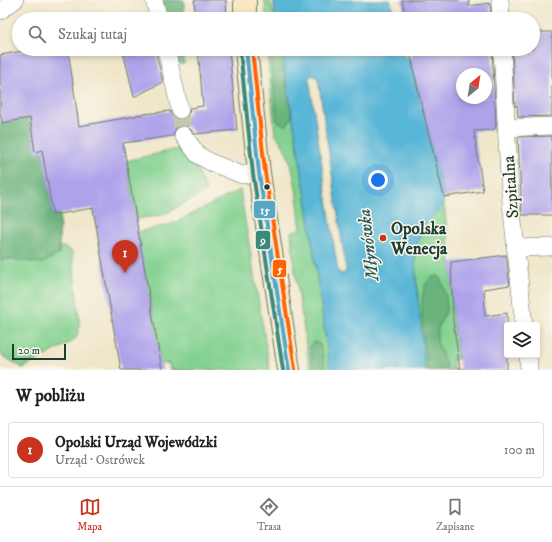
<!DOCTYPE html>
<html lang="pl">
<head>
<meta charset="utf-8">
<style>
	:root { --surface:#fff; --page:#f6f6f6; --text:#222; --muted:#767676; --line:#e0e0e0; --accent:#c8321e }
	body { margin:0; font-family:"IM FELL DW Pica",serif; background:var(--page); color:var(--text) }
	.controls { position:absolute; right:12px; bottom:12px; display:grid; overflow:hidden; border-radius:4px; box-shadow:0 2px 6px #0003 }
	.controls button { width:36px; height:36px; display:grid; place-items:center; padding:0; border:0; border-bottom:1px solid var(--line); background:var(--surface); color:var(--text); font:20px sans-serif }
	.compass { position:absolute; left:456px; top:68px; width:36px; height:36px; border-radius:50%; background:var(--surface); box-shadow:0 2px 6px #0003; rotate:30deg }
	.scale { position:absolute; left:12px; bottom:10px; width:54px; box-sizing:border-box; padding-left:4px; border:2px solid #1f3d34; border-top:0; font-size:11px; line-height:14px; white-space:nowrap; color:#1f3d34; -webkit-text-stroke:3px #fbf7ec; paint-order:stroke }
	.you { position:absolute; left:378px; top:180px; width:14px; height:14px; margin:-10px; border:3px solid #fff; border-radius:50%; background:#1a73e8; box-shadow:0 0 0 6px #1a73e833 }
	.badge { display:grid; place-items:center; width:26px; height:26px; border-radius:50%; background:var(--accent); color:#fff; font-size:13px; font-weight:700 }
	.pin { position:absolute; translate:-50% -33px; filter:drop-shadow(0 1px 2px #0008) }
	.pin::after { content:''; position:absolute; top:21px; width:14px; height:12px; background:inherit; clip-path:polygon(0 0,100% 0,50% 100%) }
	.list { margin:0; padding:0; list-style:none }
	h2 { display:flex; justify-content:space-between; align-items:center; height:52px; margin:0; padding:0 16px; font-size:17px }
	h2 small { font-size:13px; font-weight:400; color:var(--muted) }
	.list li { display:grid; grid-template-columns:26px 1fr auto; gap:12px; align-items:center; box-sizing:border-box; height:56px; margin:0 8px 8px; padding:0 8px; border:1px solid var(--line); border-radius:4px }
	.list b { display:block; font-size:15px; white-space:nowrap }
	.list p { margin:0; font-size:13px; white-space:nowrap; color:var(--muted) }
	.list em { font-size:13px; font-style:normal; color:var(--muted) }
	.icon { flex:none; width:22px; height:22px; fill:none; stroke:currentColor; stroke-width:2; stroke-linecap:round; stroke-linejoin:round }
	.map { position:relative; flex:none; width:552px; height:370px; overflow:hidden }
	.search { position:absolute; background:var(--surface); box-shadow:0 2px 6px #0003; left:12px; right:12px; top:12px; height:44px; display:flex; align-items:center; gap:10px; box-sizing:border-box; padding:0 14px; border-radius:22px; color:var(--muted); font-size:15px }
	.sheet { height:116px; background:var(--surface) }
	nav { display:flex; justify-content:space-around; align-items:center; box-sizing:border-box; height:56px; border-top:1px solid var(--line); background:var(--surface); font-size:11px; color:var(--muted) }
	nav a { display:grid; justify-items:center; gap:2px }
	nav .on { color:var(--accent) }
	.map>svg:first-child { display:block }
	.green { fill:#83d191; stroke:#518762 }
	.forest { fill:#6ab37b; stroke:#447858 }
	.water { fill:#59b6d7; stroke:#3c7a86; fill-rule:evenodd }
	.building { fill:#aea2eb; fill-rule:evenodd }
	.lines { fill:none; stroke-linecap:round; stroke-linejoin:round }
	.street-tunnel { stroke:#c6c5ad; stroke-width:17; stroke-dasharray:17 8; stroke-linecap:butt }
	.street-casing { stroke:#687869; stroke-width:18 }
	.secondary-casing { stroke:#687869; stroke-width:24 }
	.street { stroke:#fff; stroke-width:17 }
	.secondary { stroke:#f8e8c3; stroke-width:22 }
	.bus-1-casing { stroke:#fbf7ec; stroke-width:7 }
	.bus-2-casing { stroke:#fbf7ec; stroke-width:7 }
	.bus-3-casing { stroke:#fbf7ec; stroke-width:7 }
	.bus-1 { stroke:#56a6c4; stroke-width:4 }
	.bus-2 { stroke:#3b897b; stroke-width:4 }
	.bus-3 { stroke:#ff6200; stroke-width:4 }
	.bus-dot { fill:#1f3d34; stroke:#fbf7ec; stroke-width:1.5 }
	.poi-dot { fill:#c8321e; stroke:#fbf7ec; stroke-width:1.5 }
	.labels { text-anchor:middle; stroke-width:3; stroke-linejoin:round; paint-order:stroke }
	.street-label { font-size:17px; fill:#1f3d34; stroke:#fbf7ec }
	.poi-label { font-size:17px; font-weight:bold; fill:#1f3d34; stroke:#fbf7ec; text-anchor:start }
	.water-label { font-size:18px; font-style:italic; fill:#2e5b5d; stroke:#fbf7ec }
	.line-badge { stroke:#fbf7ec; stroke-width:1.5 }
	.badge-label { font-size:11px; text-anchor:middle; font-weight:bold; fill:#fff }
</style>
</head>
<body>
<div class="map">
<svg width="552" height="370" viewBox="0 0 552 370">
	<rect width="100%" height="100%" fill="#fbf7ec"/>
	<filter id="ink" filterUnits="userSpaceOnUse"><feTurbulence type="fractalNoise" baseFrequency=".025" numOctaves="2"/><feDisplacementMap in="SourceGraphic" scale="8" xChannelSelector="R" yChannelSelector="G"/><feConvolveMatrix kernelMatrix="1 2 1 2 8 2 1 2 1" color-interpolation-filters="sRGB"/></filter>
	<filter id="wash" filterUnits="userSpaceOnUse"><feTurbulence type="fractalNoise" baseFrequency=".012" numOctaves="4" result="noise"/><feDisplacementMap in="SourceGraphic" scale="16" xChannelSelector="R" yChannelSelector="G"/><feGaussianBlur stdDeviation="0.9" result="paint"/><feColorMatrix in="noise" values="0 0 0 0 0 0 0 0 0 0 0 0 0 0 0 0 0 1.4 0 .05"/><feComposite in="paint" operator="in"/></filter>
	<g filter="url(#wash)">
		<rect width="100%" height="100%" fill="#f0e7cb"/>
		<g class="green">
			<polygon points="265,0 269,0 276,19 266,19"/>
			<path d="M267 49H281L306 197 330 370H310L294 264 291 232 301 229C296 198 297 159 275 134Z"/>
			<polygon points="181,148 193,160 206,191 163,215 136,219 126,161"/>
			<polygon points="240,190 270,370 170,370 169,363 161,364 138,232 172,224"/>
			<polygon points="444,205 451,263 453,321 458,359 453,359 453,369 461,370 425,370 415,265 416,246 425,224"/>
			<polygon points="59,247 64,247 72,252 80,326 76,338 71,342 23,368 0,354 0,260 9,259 42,263 59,254"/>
		</g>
		<g class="forest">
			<polygon points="159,0 184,0 184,19 162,19"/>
			<polygon points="168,49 184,49 184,64 171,65"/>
			<polygon points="270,49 281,49 292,117 286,126 277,121"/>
			<polygon points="30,118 35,151 42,150 53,215 60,214 59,254 42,263 9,259 0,260 0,123"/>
			<path d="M438 275C443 282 449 302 446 311 443 320 437 324 437 337 437 348 446 358 447 370H427C426 350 417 299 426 284 428 279 433 277 438 275Z"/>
			<polygon points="313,342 316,342 320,345 322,352 326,370 313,370 310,347"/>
		</g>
		<g class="water">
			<polygon points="273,0 391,0 394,19 276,19"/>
			<path d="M281 49H400L406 57 411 60 442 189 444 205 425 224 416 246 415 265 425 370H330L306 197ZM312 75 318 78 346 270 344 274 338 272 309 78Z"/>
		</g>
		<g id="blocks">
			<g class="building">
				<polygon points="194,0 226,0 227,19 196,19"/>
				<polygon points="402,0 469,0 469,6 490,3 491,19 406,19"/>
				<polygon points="533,32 552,32 552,116 518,117 517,105 515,107 512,49 533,49"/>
				<polygon points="35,49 68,49 79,126 136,116 136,115 170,111 173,117 183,120 189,113 190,108 203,106 198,49 229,49 237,130 195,134 187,126 182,125 177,127 173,136 123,143 162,370 121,370 93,208 53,215 42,150 35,152 30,118 2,123 0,113 0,55"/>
				<polygon points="132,49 155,49 163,82 134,97 123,51"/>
				<path d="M410 49H492L496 126 493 130 474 131 483 191 444 197 414 73ZM462 74H486V98H462Z"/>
				<polygon points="552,136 552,215 522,215 518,137"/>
				<polygon points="506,255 510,285 484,289 485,316 507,313 507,370 460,370 453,321 451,262"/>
			</g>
		</g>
	</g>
	<g filter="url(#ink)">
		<use href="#blocks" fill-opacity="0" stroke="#687869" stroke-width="1"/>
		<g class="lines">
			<polyline class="street-tunnel" points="180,110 183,135"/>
			<defs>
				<g id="street">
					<polyline points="154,0 159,19"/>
					<polyline points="500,0 501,19"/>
					<polyline points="0,11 15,0"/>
					<polyline points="166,49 180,110"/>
					<polyline points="502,49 510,193 524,325"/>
					<polyline points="506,128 552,126"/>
					<polyline points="183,135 198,155 210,162 242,175 259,173"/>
					<polyline points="515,248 552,247"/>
					<polyline points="528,355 529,370"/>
				</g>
				<g id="secondary">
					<polyline points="245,0 245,19"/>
					<polyline points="246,49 259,173 289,370"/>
				</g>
			</defs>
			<use href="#street" class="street-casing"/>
			<use href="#secondary" class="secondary-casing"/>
			<use href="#street" class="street"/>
			<use href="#secondary" class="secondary"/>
			<defs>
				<polyline id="bus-1" points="246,49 259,173 289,370"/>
				<polyline id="bus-2" points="240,50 253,174 283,370"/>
				<polyline id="bus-3" points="252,49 265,172 295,369"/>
			</defs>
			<use href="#bus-1" class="bus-1-casing"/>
			<use href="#bus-2" class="bus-2-casing"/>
			<use href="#bus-3" class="bus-3-casing"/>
			<use href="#bus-1" class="bus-1"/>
			<use href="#bus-2" class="bus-2"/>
			<use href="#bus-3" class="bus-3"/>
		</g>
	</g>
	<circle class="bus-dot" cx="267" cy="187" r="3.5"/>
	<circle class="poi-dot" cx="383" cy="238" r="4"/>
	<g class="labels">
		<g class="street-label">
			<text transform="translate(510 187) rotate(-94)" y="6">Szpitalna</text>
		</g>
		<g class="poi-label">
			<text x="391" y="234">Opolska<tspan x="391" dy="20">Wenecja</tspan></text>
		</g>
		<g class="water-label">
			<text transform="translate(368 245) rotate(-97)" y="6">Młynówka</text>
		</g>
	</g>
	<g class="line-badge">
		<rect x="253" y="200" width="23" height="19" rx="4" fill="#56a6c4"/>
		<rect x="255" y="230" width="16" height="20" rx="4" fill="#3b897b"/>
		<rect x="272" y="259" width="15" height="19" rx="4" fill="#ff6200"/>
	</g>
	<g class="badge-label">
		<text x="265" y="214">15</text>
		<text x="263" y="244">9</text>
		<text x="280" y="273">5</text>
	</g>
</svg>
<div class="controls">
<button><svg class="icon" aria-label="layers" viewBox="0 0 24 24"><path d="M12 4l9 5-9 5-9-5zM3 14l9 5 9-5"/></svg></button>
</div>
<svg class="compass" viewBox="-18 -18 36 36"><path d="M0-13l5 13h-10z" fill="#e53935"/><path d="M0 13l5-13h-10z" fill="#767676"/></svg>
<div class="scale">20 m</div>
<div class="you"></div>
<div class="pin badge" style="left:125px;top:273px">1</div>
<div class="search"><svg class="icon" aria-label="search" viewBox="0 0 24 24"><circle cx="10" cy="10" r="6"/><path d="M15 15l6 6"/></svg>Szukaj tutaj</div>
</div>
<section class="sheet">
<h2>W pobliżu<small></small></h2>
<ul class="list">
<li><span class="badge">1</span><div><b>Opolski Urząd Wojewódzki</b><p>Urząd · Ostrówek</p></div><em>100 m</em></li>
</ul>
</section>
<nav>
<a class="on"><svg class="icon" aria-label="map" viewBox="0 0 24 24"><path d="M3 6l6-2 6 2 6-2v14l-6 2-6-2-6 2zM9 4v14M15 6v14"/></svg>Mapa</a>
<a><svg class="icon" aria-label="directions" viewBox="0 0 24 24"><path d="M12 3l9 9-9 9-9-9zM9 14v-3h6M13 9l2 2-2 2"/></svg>Trasa</a>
<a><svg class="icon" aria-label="saved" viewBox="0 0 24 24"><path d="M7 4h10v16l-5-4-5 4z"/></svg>Zapisane</a>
</nav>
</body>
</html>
